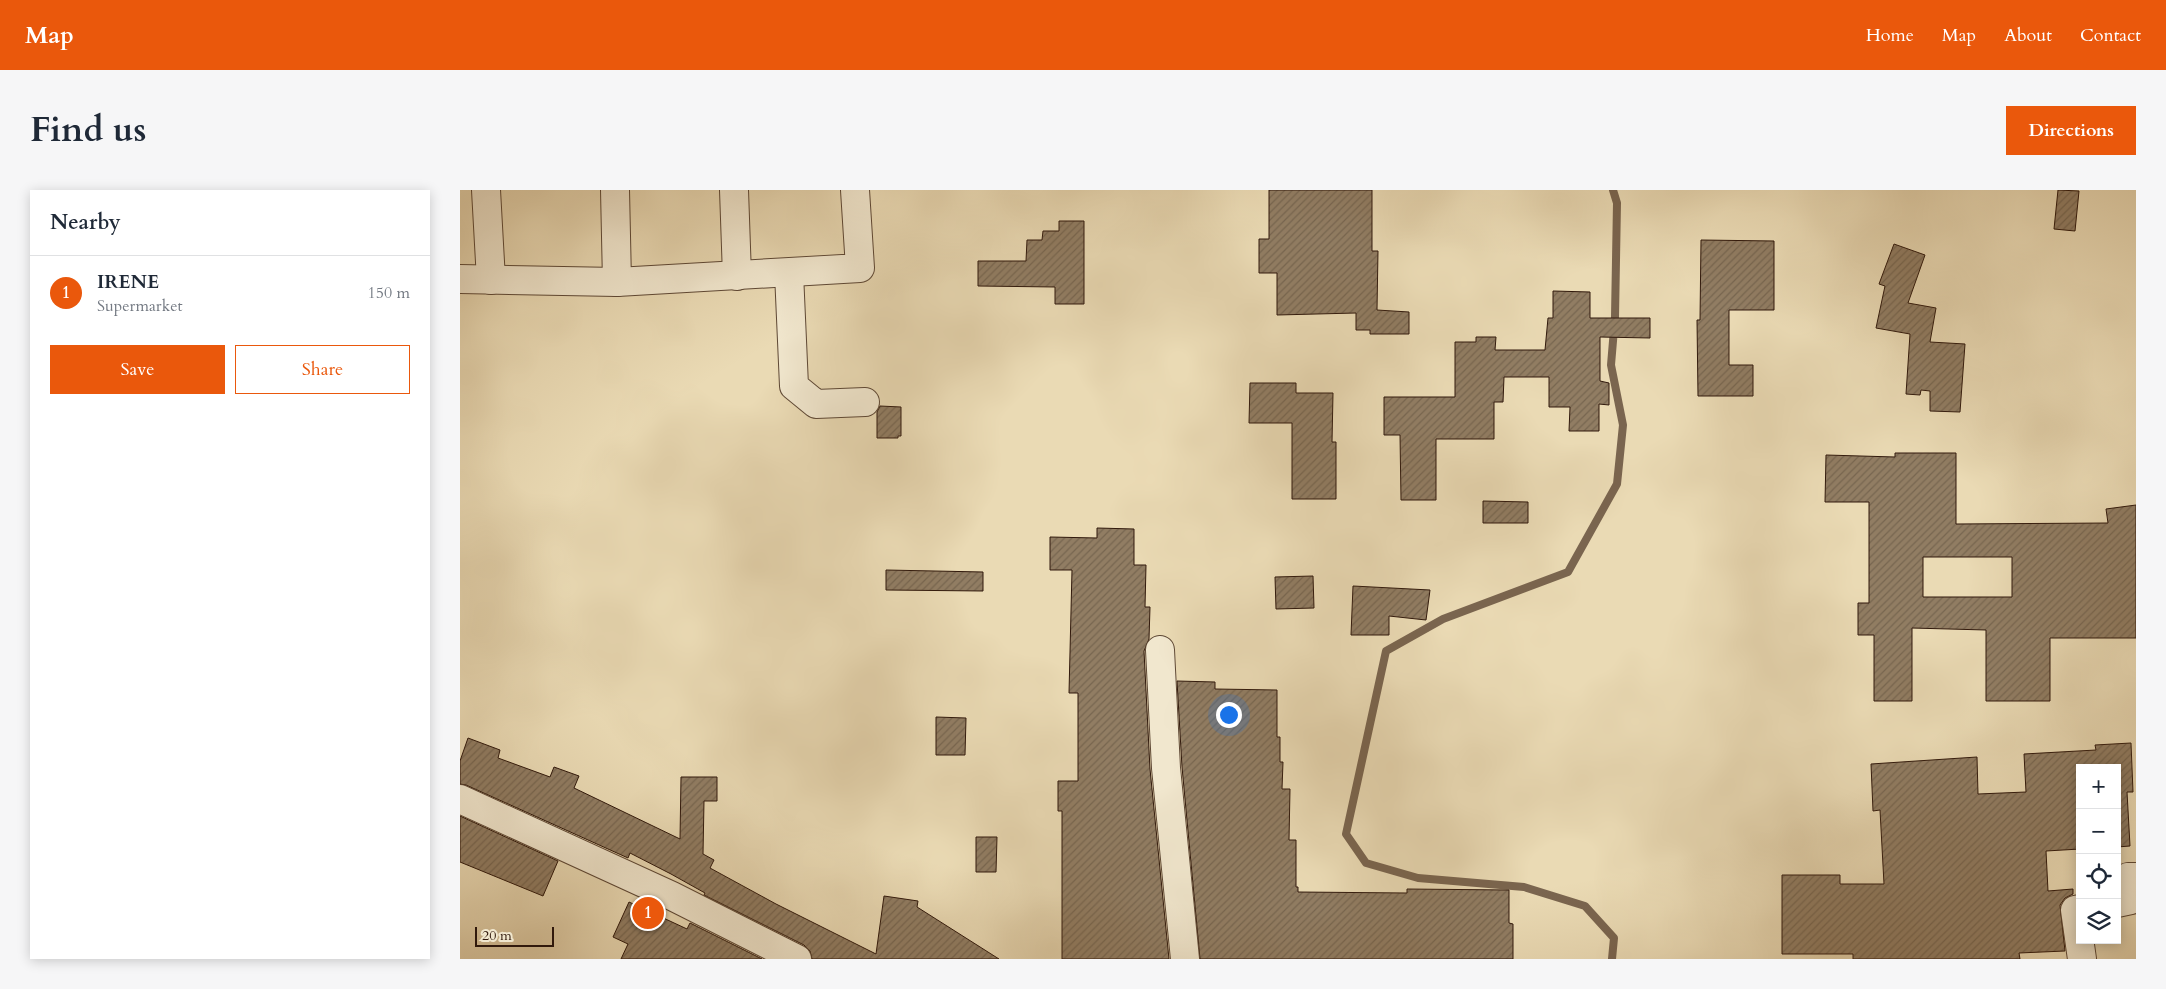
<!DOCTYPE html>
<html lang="en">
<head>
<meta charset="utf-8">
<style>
	:root { --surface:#fff; --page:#f6f6f7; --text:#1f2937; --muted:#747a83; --line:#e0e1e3; --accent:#ea580c }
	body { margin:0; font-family:Cardo,serif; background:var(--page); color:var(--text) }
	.controls { position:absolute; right:15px; bottom:15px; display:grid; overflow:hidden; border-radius:0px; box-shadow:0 2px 12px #0003 }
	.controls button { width:45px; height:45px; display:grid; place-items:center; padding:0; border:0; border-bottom:1px solid var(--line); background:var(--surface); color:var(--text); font:25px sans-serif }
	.scale { position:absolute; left:15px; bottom:12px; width:79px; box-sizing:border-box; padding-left:5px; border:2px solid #31190c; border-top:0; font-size:14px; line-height:18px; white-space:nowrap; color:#31190c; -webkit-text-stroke:4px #f1e7ce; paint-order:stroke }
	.you { position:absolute; left:768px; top:524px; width:18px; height:18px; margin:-12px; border:4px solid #fff; border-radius:50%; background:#1a73e8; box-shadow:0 0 0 8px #1a73e833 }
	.badge { display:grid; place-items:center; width:32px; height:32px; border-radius:50%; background:var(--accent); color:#fff; font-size:16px; font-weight:700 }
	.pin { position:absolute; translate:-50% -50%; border:2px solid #fff; box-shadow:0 1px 5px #0006 }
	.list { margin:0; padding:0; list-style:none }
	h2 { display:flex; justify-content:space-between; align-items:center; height:65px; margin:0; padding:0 20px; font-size:21px }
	h2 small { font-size:16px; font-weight:400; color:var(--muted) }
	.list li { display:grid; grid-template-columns:32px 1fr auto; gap:15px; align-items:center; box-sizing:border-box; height:75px; padding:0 20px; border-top:1px solid var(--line) }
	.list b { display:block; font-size:19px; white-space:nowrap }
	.list p { margin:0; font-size:16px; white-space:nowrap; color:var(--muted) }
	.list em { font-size:16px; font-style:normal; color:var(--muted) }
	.actions { display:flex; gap:10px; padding:15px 20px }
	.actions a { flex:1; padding:11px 0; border:1px solid var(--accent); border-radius:0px; text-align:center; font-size:18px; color:var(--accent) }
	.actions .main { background:var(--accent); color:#fff }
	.icon { flex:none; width:28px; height:28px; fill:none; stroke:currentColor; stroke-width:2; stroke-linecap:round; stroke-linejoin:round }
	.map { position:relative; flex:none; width:1676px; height:769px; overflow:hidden; border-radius:0px }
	header { display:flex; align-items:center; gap:30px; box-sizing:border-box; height:70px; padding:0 25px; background:var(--accent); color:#fff }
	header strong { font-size:24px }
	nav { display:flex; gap:28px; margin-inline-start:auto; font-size:18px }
	.intro { display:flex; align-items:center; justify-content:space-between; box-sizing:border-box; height:120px; padding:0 30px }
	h1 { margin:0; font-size:35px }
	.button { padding:12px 22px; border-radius:0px; background:var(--accent); color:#fff; font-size:18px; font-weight:700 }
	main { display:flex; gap:30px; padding:0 30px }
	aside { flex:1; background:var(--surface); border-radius:0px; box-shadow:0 2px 12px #0003 }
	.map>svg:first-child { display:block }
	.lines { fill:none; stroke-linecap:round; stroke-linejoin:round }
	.stream { stroke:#7a654f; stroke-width:8 }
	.building { fill:url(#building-hatch); stroke:#31190c; fill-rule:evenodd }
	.minor-casing { stroke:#5f4936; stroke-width:30 }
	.minor { stroke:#f1e7ce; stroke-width:28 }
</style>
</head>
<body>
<header>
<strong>Map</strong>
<nav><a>Home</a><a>Map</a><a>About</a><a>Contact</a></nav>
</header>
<div class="intro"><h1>Find us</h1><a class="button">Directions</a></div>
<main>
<aside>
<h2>Nearby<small></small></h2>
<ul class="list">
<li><span class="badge">1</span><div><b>IRENE</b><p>Supermarket</p></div><em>150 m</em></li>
</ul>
<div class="actions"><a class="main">Save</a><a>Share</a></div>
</aside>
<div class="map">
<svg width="1676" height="769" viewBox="0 0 1676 769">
	<defs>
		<pattern id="building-hatch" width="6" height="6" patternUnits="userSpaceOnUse" patternTransform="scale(1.25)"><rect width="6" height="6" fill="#917d63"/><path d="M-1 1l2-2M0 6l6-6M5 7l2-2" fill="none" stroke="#776650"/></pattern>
	</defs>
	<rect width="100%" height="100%" fill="#eadab4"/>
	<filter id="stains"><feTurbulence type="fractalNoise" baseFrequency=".004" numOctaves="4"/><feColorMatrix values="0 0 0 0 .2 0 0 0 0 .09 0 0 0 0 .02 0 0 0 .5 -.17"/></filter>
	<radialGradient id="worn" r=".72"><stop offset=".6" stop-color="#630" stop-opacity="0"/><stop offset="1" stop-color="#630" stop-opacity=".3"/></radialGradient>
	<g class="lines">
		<polyline class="stream" points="1152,769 1154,748 1125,716 1064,697 958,688 906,673 886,644 926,461 983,429 1108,382 1157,294 1163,235 1151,175 1155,127 1157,13 1153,0"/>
	</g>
	<g class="building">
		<polygon points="809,0 912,0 912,61 918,61 917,120 949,122 949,144 910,144 910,140 896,140 896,123 817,125 817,83 799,83 799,49 809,49"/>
		<polygon points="1598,0 1619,1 1615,41 1594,39"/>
		<polygon points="599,31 624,31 624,114 595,114 595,97 518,96 518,71 566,71 567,50 582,50 583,41 599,41"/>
		<polygon points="1241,50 1314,51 1314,120 1269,120 1269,175 1293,175 1293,206 1238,206 1237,130 1240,130"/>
		<polygon points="1434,54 1465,65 1448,113 1476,118 1470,152 1505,154 1500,222 1470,221 1470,201 1461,200 1460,205 1446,204 1450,144 1416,138 1425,96 1419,94"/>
		<polygon points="1093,101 1130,102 1130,128 1190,128 1190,148 1140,147 1140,191 1149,193 1149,215 1139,214 1139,241 1109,241 1110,217 1089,217 1089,187 1044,187 1043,212 1034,212 1034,249 976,249 976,310 941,310 940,245 924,245 924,207 995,207 995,152 1016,152 1016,147 1036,147 1035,160 1085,160 1088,128 1093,128"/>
		<polygon points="790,193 836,193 836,203 873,203 872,252 876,252 876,309 832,309 832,233 789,233"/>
		<polygon points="420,216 441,217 441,246 438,246 438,248 417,248 417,222"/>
		<path d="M1435 263H1496V334L1648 333 1646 319 1676 315V448H1590V511H1526V440L1452 438V511H1414V445H1398V413H1409V312H1365L1366 265 1435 267ZM1463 367H1552V407H1463Z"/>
		<polygon points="1023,311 1068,312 1068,333 1023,333"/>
		<polygon points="637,338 674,339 674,375 686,375 685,417 690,417 689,449 684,461 690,579 709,769 602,769 602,621 598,621 598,591 618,591 618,503 609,503 612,380 590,380 590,347 637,348"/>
		<polygon points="426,380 523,382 523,401 426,400"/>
		<polygon points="853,386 854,418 816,419 815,387"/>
		<polygon points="893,396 970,400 966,430 929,426 929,445 891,445"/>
		<polygon points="717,491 755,492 755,499 817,500 817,547 820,547 820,572 823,572 822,599 830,599 829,650 836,650 836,697 838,697 838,702 947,703 947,699 1049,700 1049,733 1053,734 1053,769 740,769 722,577"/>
		<polygon points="476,527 506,528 505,565 476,565"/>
		<polygon points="8,548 40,560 38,568 90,587 94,577 119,586 114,598 220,649 221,587 257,587 257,611 244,611 243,664 254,670 250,678 316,714 416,764 424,706 458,711 457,717 539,769 352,769 350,761 344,755 244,705 245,703 211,684 170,663 168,668 6,595 0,594 0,571"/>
		<polygon points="1671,553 1673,602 1667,602 1670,656 1657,657 1657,578 1620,578 1620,659 1586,661 1588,701 1613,699 1613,704 1605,708 1600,715 1605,761 1559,763 1560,769 1393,769 1393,764 1322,764 1322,685 1380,685 1380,694 1424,694 1420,620 1413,621 1411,574 1517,567 1518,604 1566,602 1564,564 1636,560 1635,555"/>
		<polygon points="0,626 98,671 83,706 0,672"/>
		<polygon points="516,647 537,647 536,682 516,682"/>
		<polygon points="169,712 227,739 230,733 302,769 161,769 168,754 153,747"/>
	</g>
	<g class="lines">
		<defs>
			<g id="minor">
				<polyline points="26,0 31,90"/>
				<polyline points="155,0 157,92"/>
				<polyline points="274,0 277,86"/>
				<polyline points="329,83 334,196 356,214 405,212"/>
				<polyline points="0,89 157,92 400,78 395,0"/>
				<polyline points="700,460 706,578 725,769"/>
				<polyline points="0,609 212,706 337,769"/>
				<polyline points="1657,713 1671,710 1668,687 1676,687"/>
				<polyline points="1620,719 1615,720 1622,769"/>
			</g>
		</defs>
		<use href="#minor" class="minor-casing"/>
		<use href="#minor" class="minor"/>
	</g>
	<rect width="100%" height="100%" filter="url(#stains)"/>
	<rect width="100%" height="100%" fill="url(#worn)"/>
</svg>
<div class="controls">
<button>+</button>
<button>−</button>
<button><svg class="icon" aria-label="locate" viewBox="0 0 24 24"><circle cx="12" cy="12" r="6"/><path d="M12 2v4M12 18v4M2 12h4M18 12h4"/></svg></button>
<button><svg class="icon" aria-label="layers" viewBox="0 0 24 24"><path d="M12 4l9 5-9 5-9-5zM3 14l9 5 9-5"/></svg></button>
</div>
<div class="scale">20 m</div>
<div class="you"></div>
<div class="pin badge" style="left:188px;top:723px">1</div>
</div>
</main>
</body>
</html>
